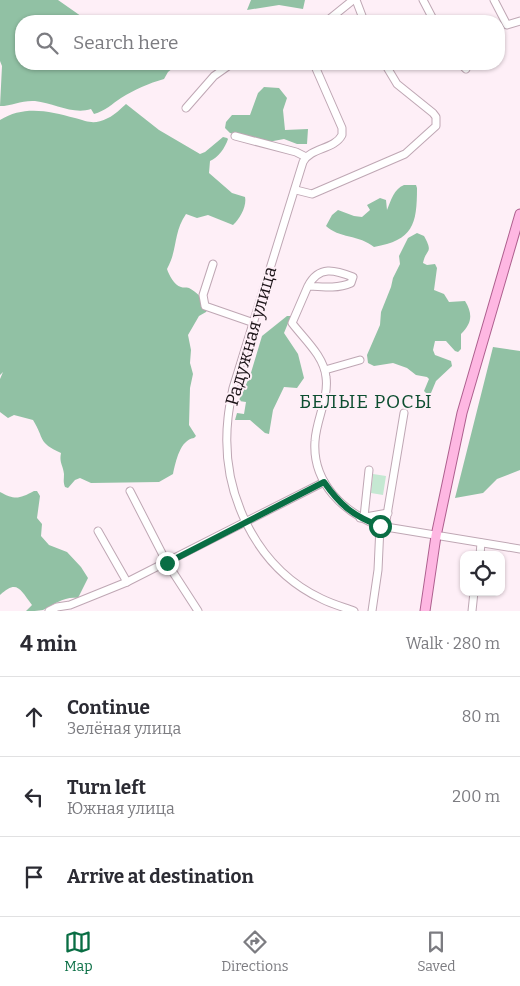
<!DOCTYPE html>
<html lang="en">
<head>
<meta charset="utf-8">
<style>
	:root { --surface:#fff; --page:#f7f7f7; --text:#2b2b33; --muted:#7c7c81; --line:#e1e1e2; --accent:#096e44 }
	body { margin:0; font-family:Bitter,serif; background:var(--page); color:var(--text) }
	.controls { position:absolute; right:15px; bottom:15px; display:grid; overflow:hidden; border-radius:10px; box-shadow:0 1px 4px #0004 }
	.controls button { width:45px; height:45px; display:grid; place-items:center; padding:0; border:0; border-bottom:1px solid var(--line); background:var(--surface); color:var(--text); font:25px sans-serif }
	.stop { position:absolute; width:15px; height:15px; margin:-11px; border:4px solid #096e44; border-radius:50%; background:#fff }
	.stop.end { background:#096e44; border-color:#fff; box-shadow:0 1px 5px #0008 }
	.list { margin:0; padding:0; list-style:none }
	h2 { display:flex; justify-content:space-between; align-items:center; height:65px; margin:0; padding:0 20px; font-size:21px }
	h2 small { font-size:16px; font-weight:400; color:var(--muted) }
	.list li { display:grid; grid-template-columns:32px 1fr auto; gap:15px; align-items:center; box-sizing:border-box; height:80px; padding:0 20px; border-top:1px solid var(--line) }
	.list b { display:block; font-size:19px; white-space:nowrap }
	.list p { margin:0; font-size:16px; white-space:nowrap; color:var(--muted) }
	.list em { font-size:16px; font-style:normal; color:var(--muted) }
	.icon { flex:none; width:28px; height:28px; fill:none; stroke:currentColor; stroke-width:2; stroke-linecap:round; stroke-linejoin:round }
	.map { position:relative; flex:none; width:520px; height:611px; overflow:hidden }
	.search { position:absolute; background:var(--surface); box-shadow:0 1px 4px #0004; left:15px; right:15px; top:15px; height:55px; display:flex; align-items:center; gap:12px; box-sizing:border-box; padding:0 18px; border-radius:20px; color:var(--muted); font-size:19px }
	.sheet { height:305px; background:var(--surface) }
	nav { display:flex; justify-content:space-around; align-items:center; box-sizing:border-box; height:70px; border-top:1px solid var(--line); background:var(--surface); font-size:14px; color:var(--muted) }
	nav a { display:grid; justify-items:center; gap:2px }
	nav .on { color:var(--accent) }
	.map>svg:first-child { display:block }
	.green { fill:#c5e8d2 }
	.forest { fill:#91c1a4 }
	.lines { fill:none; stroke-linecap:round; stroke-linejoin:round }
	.minor-casing { stroke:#bfa7b4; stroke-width:9 }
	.major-casing { stroke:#ae5f8e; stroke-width:11 }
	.minor { stroke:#fff; stroke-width:7 }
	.major { stroke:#feb7e2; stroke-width:9 }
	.route { stroke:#096e44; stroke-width:6 }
	.labels { text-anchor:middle; stroke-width:4; stroke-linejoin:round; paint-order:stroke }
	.street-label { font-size:18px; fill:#1c1418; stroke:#feeff7 }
	.neighbourhood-label { font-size:19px; letter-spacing:1px; fill:#0d4d30; stroke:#feeff7 }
</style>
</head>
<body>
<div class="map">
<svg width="520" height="611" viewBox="0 0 520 611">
	<rect width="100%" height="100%" fill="#feeff7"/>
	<polygon class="green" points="373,474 386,476 383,495 371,493"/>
	<g class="forest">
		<path d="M0 0H58L88 21H21V64H117L119 66 129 64H178L168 72 164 79C149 83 134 90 121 98 112 104 105 111 94 114L91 109C73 115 54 103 35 101 22 100 12 106 0 106L2 66 0 61Z"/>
		<polygon points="251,0 305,0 303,9 279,5 247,10"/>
		<polygon points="264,87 279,88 287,98 283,110 285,130 308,129 307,144 297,144 284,139 268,142 230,133 225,128 226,122 232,115 250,115 258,93"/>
		<path d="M126 104 159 130 200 154 205 152 223 137 227 138 228 139C225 148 218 158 210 161L209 173 232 193 245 197C247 206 240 219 233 225L208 215 197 218 186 214C173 233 178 249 167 269 169 275 174 285 181 287 183 288 186 287 189 288 197 292 204 300 209 307L206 312 199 316 188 335 191 350 190 363 193 374 190 388 189 425 196 436 194 438C180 440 176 461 173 474L159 482 91 483 80 478 75 480 68 488 65 487C63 482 64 479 64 474 63 465 59 463 61 453 37 442 45 439 33 420L14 415 8 418 0 412V379L3 372 0 375V120C24 105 49 111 75 118 89 122 94 125 108 118 115 115 121 108 126 104Z"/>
		<path d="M404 185H416L417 188C417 225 413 240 374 247 360 235 338 238 326 226L332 215 338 210 354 216 362 217 370 210 367 205 380 198 386 200 387 210C391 200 394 189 404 185Z"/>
		<path d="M417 233 424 236C434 254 426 248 423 263L427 265 435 264 437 268 434 290 444 294 449 302 465 301C473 314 472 323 461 334V349L458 352 455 351 446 341H435L433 350 435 355 451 361 452 366 436 381 431 393 428 395 424 391 429 379 427 377 416 375 407 368 393 363 374 366 368 363 367 355 380 325 381 312 391 287 393 278 400 264 399 256 408 238Z"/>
		<polygon points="287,316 291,316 284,333 298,354 304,378 297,388 284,387 273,410 269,434 265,433 250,420 235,420 237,413 244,414 246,402 239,401 239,400 250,376 262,336"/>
		<polygon points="493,347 520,351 520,470 497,479 483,493 455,498"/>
		<path d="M34 491H37L40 496 37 518 42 524 41 536 49 545 67 552 81 567 88 578 78 598C65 596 54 604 43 610 38 611 31 611 26 611L32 605C20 589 17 579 0 595V492C15 500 19 499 34 491Z"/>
	</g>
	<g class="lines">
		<defs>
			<g id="minor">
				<polyline points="356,0 364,21"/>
				<polyline points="423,0 434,21"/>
				<polyline points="494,0 507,25 520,21"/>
				<polyline points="327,21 353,0"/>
				<path d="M314 64 342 128V135C334 150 311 147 303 162L233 388C231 398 229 408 228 418 220 490 254 567 322 599 332 604 343 607 354 611"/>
				<polyline points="461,64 466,69"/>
				<polyline points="186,108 214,76 231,64"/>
				<polyline points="235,136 296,152 306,157"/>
				<polyline points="296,190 312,194 405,154 436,126 436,117 433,113 397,84 385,64"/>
				<polyline points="213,264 203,295 205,306 254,323"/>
				<path d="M308 286C319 265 335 270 353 277L351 283C337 289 323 287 308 286L292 323C304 339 324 356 326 377 329 398 316 420 315 441 312 483 344 513 380 526L520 549"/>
				<polyline points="325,370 360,360"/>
				<polyline points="130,491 167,563 198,611"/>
				<polyline points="364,517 369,470"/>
				<polyline points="360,518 388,513"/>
				<polyline points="385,527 404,413"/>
				<polyline points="98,531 127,582"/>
				<polyline points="480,555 481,543"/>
				<polyline points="49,611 57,607 70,605 127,582 324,482"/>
				<polyline points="372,611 378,570 380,526"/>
				<polyline points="472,611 474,592"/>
			</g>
			<polyline id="major" points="425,611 436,536 462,413 520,214"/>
		</defs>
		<use href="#minor" class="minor-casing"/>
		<use href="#major" class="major-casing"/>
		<use href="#minor" class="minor"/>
		<use href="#major" class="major"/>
	</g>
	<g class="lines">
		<path class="route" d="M167 563 324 482C340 505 353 516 380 526"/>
	</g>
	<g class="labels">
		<g class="street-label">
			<text transform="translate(251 336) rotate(-74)" y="6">Радужная улица</text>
		</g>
		<g class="neighbourhood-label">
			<text x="366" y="408">БЕЛЫЕ РОСЫ</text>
		</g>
	</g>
</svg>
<div class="controls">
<button><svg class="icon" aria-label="locate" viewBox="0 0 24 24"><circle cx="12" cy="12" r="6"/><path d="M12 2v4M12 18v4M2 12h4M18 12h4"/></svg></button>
</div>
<div class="stop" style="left:380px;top:526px"></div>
<div class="stop end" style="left:167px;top:563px"></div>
<div class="search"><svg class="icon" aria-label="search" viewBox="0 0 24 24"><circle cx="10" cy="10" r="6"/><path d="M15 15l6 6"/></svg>Search here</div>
</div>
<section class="sheet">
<h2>4 min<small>Walk · 280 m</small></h2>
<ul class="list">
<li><svg class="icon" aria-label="ahead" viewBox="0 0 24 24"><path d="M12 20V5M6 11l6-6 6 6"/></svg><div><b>Continue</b><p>Зелёная улица</p></div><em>80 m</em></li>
<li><svg class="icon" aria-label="left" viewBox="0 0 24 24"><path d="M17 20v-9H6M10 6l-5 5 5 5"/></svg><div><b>Turn left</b><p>Южная улица</p></div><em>200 m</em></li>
<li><svg class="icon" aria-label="arrive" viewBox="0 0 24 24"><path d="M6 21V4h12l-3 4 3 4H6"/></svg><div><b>Arrive at destination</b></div></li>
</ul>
</section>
<nav>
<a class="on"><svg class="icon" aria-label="map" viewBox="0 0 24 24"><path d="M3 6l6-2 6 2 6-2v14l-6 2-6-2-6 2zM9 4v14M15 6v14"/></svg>Map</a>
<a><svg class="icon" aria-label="directions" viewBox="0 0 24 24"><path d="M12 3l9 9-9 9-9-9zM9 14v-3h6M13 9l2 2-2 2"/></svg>Directions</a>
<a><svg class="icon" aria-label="saved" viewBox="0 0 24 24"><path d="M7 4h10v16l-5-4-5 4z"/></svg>Saved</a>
</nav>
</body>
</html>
